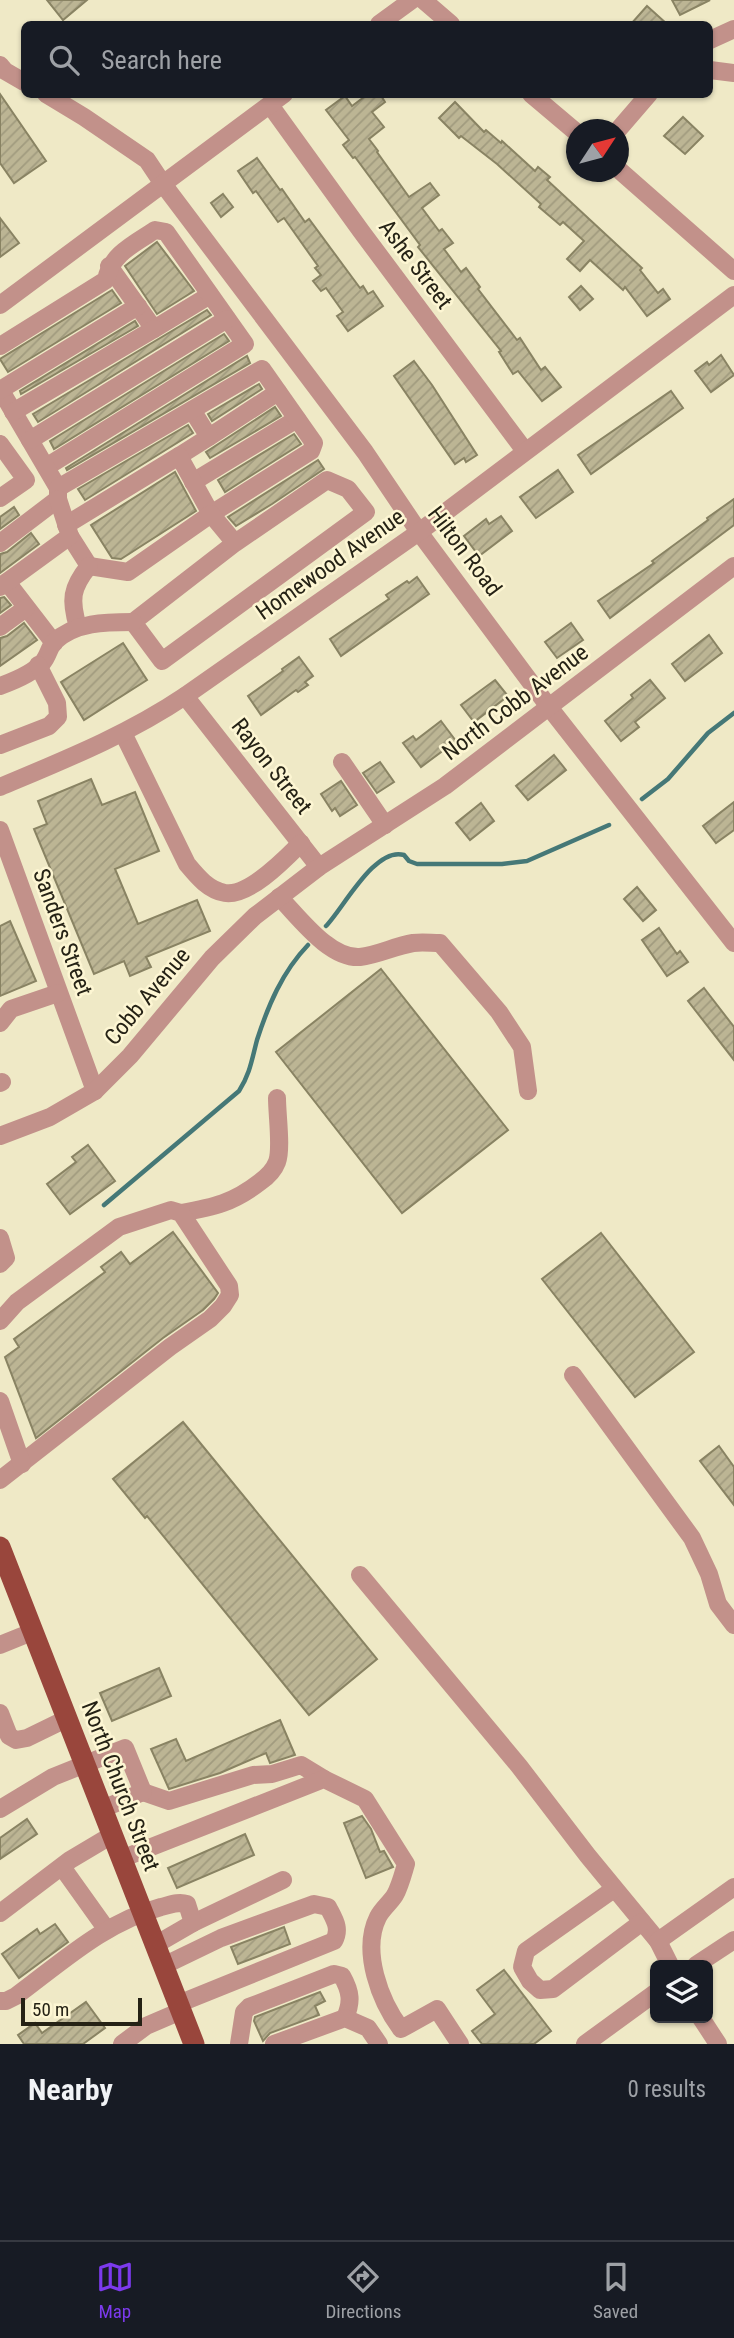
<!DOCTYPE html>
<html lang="en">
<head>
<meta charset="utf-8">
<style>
	:root { --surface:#171b24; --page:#242831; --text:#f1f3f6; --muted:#9ea1a6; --line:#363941; --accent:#7c3aed }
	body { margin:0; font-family:"Roboto Condensed",sans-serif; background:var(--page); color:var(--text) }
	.controls { position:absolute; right:21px; bottom:21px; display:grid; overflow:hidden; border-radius:10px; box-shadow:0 2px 5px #0004 }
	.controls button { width:63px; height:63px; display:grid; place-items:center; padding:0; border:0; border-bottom:2px solid var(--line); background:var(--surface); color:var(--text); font:35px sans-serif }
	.compass { position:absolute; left:566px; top:119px; width:63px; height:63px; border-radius:50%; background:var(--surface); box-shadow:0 2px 5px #0004; rotate:54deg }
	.scale { position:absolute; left:21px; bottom:18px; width:121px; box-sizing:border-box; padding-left:7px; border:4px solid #252215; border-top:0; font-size:19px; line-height:24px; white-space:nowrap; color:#252215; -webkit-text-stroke:5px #fdf6d3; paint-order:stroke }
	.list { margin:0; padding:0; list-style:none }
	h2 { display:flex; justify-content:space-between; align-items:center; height:91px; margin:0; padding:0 28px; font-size:30px }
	h2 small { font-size:23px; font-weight:400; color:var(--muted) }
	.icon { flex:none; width:38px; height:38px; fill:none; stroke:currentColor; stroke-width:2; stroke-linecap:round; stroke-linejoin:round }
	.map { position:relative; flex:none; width:734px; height:2044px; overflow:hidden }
	.search { position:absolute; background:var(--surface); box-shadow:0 2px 5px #0004; left:21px; right:21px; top:21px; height:77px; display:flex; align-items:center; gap:18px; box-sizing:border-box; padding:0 24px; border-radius:10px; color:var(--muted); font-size:26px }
	.sheet { height:196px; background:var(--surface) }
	nav { display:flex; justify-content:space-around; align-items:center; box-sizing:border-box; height:98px; border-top:2px solid var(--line); background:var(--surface); font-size:19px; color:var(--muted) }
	nav a { display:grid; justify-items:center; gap:4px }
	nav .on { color:var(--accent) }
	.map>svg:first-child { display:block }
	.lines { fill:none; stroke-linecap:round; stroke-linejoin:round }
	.stream { stroke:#457877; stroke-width:4.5 }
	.building { fill:url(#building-hatch); stroke:#898363; stroke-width:2 }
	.minor { stroke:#c2918a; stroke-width:18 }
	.major { stroke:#99463c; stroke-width:21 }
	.labels { text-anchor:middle; stroke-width:5; stroke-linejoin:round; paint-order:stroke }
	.street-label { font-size:23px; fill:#252215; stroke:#fdf6d3 }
</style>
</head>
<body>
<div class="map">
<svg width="734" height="2044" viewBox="0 0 734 2044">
	<defs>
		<pattern id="building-hatch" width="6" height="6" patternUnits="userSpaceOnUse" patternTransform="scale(1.75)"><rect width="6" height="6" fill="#bcb594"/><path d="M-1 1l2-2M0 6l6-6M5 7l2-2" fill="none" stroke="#a19b7f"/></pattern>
	</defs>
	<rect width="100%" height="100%" fill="#efe9c6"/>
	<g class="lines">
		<g class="stream">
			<polyline points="642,799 668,779 708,733 734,713"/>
			<path d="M326 926C343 909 375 846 404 855L409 861 417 864H502L527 861 609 825"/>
			<path d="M104 1205 239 1091C250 1074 252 1059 257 1040 268 1006 282 972 308 945"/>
		</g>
	</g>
	<g class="building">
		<polygon points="47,0 87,0 63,20"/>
		<polygon points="672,0 710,0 680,15"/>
		<polygon points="647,6 667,24 631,24"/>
		<polygon points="0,94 46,161 14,183 0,163"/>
		<polygon points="368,94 380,94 385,102 372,112 384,127 369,139 378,151 377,152 409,197 430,183 439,195 422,208 439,231 442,229 453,243 444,249 461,272 466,268 480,287 478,289 517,340 520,338 541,370 545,367 561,387 542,401 518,371 513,374 499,352 501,351 418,247 420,245 355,157 353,158 343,145 349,140 326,110 345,96 352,106"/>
		<polygon points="455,102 484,132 486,130 501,143 502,141 535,171 538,167 550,177 547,180 642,268 640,270 658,293 663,289 670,299 647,316 625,287 623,290 590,260 580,271 567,259 584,241 563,222 560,225 539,207 541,204 497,164 461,136 459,138 439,118"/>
		<polygon points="683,117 703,136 685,154 664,136"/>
		<polygon points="257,158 280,190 282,189 305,222 309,219 360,288 363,286 368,294 373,291 383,306 348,331 337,316 343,312 326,288 321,291 313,281 321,275 315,268 318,266 284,218 278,222 256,191 253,193 238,171"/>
		<polygon points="223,194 233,207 221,217 211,203"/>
		<polygon points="0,218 19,243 0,257"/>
		<polygon points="157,242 194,291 157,314 125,266"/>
		<polygon points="581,286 593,299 580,310 569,297"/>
		<polygon points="112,290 121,303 8,372 0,359"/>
		<polygon points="207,310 211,315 38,422 33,414"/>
		<polygon points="135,321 138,326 21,394 20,391"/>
		<polygon points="224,334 229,341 54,449 50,441"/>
		<polygon points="721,355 734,375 711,392 695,371 707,362 709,365"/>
		<polygon points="247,356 250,363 67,470 66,468"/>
		<polygon points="414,361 432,385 477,455 466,462 464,458 455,464 394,376"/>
		<polygon points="259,384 262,389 212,421 208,414"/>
		<polygon points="671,391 683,408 591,474 578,455"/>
		<polygon points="275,407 281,416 210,458 206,452"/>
		<polygon points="188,425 193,433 85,500 78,489"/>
		<polygon points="294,434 301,444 225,492 218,480"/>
		<polygon points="318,460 324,469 272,504 236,526 228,517"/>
		<polygon points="558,470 573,492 536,518 520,497"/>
		<polygon points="175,472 196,511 121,559 112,558 91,525"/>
		<polygon points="734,499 734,525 610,618 598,601 654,563 652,561 708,520 707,518"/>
		<polygon points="14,507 19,515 0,529 0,517"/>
		<polygon points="501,516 512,531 479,556 464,536 486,519 489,524"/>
		<polygon points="31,533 39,544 0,573 0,554 7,552"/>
		<polygon points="417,577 429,594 341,656 330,639 389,599 386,595 407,581 409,583"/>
		<polygon points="4,597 11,605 0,613 0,598"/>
		<polygon points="24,623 37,640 0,666 0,638 7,636"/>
		<polygon points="571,623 583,640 557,658 545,642"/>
		<polygon points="709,635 722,653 685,681 672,664"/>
		<polygon points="123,643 147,680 84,720 61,682"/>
		<polygon points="299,657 313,676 305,682 308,685 298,692 296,690 261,715 248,696 283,671 282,669"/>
		<polygon points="495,680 508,696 474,722 461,705"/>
		<polygon points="650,680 665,698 635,722 639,727 621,741 605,721 633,698 631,695"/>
		<polygon points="441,721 456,741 421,767 403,743 413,736 416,740"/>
		<polygon points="554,755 566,770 528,800 516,786"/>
		<polygon points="380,762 394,782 377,793 363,773"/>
		<polygon points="91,779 102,805 135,792 159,851 115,869 138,924 197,900 210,931 146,957 151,967 130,976 124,961 94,974 34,829 47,824 38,801"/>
		<polygon points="341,781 357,805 340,816 335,808 332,811 321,794"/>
		<polygon points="734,802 734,830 716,843 703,826"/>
		<polygon points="481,803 494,821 470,840 456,823"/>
		<polygon points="637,887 656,910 643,921 624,899"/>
		<polygon points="10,921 36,981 0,996 0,926"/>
		<polygon points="659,928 677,954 680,951 688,962 667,976 642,940"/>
		<polygon points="381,969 508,1130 402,1213 276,1052"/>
		<polygon points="704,988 734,1027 734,1060 688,1001"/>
		<polygon points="88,1145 115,1181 70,1214 47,1184 76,1162 72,1157"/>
		<polygon points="173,1232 218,1293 214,1299 203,1310 163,1338 36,1438 5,1357 19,1347 14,1339 105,1272 101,1267 121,1252 130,1264"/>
		<polygon points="601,1233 694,1352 635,1397 542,1279"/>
		<polygon points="183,1422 377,1659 309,1715 147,1516 145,1518 113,1479"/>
		<polygon points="719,1446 734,1467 734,1505 700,1461"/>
		<polygon points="159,1668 171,1696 112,1721 100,1693"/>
		<polygon points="280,1720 295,1755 270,1763 266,1753 220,1773 169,1789 151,1749 176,1739 186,1761"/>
		<polygon points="362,1816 371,1829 380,1852 384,1851 393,1867 366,1878 344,1823"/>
		<polygon points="27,1819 37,1834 0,1859 0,1838"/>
		<polygon points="245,1834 254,1855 177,1888 168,1868"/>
		<polygon points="55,1924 68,1942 19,1978 2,1954 37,1929 40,1934"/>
		<polygon points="284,1927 290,1944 238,1964 231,1947"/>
		<polygon points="504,1970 551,2031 534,2044 482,2044 472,2031 495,2014 477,1990"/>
		<polygon points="320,1992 325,2001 315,2006 319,2015 270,2033 263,2041 254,2021 255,2017"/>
		<polygon points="86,2002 105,2028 83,2044 24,2044 18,2035 35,2023 42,2033"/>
	</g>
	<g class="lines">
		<g class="minor">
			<polyline points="423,0 451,24"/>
			<polyline points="379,24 412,0"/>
			<polyline points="710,40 734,29"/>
			<polyline points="0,65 5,71 24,82"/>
			<polyline points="710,70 734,73"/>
			<polyline points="46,94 84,117 147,160 163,184 365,452 419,532 549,707 734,943"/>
			<polyline points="531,94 576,132"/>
			<polyline points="270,105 361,231 525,451"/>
			<polyline points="618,130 649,94"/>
			<polyline points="618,169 734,271"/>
			<polyline points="109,266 154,329 210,295"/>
			<polyline points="0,305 284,94"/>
			<path d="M0 346 106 280C111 254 134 244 155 230L166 232 245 344 46 467"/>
			<polyline points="0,389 58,488 58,499 0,543"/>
			<polyline points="0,390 138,306"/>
			<polyline points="192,410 209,437 278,392"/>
			<polyline points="13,412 154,329"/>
			<polyline points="30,440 227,319"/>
			<polyline points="0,444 26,480 0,498"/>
			<polyline points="179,456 209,437"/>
			<polyline points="193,482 297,419"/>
			<polyline points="58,488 262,369 314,443 311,451 211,514 179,456 66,525"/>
			<polyline points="70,536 89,566"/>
			<polyline points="89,566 128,572 211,514 235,543 327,480 348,489 366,512 162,661 133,622 235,543"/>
			<polyline points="7,582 54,643"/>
			<polyline points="0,587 70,536 58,499"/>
			<polyline points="0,627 26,608"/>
			<path d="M78 627C70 600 71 588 89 566"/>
			<path d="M0 686C14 681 33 673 43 662 48 656 49 648 54 642 75 622 106 622 133 622"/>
			<polyline points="185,696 319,867"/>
			<path d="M123 733 187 864C197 876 208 890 225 893 249 897 286 858 301 843"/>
			<polyline points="0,745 49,726 58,717 57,703 38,665"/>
			<polyline points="342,762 385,825"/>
			<path d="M0 787C64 760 127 735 185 696L419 532 734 295"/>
			<polyline points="0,830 95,1091"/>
			<path d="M279 897C299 917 329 959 360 957 378 955 395 946 413 943 422 942 431 943 440 943L499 1012 522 1047 528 1091"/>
			<polyline points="0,1023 11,1009 58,993"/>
			<polyline points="0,1083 2,1082"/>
			<polyline points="0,1136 50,1117 95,1091 130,1056 212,958 255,916 319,867 445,786 734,566"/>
			<path d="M181 1213C214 1207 233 1203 260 1182 267 1177 274 1170 277 1162 282 1149 277 1115 277 1098"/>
			<polyline points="0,1238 6,1258 0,1264"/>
			<polyline points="0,1321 17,1302 119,1227 171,1210 181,1213 229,1286 230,1295 223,1306 210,1319 170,1347 0,1480"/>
			<polyline points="573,1375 692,1538 709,1574 718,1604 734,1625"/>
			<polyline points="0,1401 22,1464"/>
			<polyline points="360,1575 519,1766 588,1856 658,1941 670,1965"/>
			<polyline points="0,1645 32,1632"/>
			<polyline points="0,1713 9,1736 16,1740 27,1738 66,1719"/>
			<polyline points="143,1792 169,1801 253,1775 272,1774 301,1765 324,1779"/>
			<polyline points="0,1809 53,1777 125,1748 143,1792 102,1809"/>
			<path d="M121 1859 324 1779 365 1799 406 1864C403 1874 400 1886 395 1895 390 1903 382 1909 378 1917 361 1951 380 2001 401 2029L437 2009 460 2044"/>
			<polyline points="62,1867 107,1930"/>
			<polyline points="614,1889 526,1951 522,1967 530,1981 540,1990 553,1989 642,1922"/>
			<polyline points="0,1913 70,1860 112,1835"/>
			<polyline points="193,1923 283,1880"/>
			<polyline points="658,1941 734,1887"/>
			<polyline points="696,1965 734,1940"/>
			<path d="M163 1966 221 1938 314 1904 328 1907C334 1919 341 1928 334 1941L178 2004"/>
			<path d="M0 2001H6L16 1996C62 1962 105 1922 161 1907 170 1905 178 1901 187 1904L193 1923 155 1945"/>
			<polyline points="701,2018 718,2044"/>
			<polyline points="122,2044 146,2026 181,2011"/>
			<path d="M239 2044 244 2012 249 2007 334 1974 342 1976C351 1992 352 2002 345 2018"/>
			<polyline points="274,2044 345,2018 368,2028 379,2044"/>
			<polyline points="585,2044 655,1993"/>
		</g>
		<polyline class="major" points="0,1547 194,2044"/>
	</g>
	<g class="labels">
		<g class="street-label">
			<text transform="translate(416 264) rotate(53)" y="8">Ashe Street</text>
			<text transform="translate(465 551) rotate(53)" y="8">Hilton Road</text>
			<text transform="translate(330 564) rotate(-35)" y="8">Homewood Avenue</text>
			<text transform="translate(515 702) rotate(-37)" y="8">North Cobb Avenue</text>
			<text transform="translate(272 766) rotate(52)" y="8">Rayon Street</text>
			<text transform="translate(63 932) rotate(70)" y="8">Sanders Street</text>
			<text transform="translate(147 996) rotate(-50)" y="8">Cobb Avenue</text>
			<text transform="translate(121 1786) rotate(69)" y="8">North Church Street</text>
		</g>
	</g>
</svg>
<div class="controls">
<button><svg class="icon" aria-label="layers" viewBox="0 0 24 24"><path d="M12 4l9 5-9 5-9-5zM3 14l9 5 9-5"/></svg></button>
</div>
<svg class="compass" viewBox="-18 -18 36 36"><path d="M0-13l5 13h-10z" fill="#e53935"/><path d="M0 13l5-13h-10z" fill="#9ea1a6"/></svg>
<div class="scale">50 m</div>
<div class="search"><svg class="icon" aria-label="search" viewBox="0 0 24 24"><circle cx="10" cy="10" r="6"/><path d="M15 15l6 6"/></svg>Search here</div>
</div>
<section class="sheet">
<h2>Nearby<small>0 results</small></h2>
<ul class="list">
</ul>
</section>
<nav>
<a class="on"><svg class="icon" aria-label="map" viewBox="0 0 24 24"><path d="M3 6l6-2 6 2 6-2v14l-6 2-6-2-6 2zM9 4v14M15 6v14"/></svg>Map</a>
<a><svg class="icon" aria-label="directions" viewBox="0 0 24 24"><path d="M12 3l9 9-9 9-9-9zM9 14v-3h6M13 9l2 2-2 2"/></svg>Directions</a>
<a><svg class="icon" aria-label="saved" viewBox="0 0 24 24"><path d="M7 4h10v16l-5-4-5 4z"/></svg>Saved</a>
</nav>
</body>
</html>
